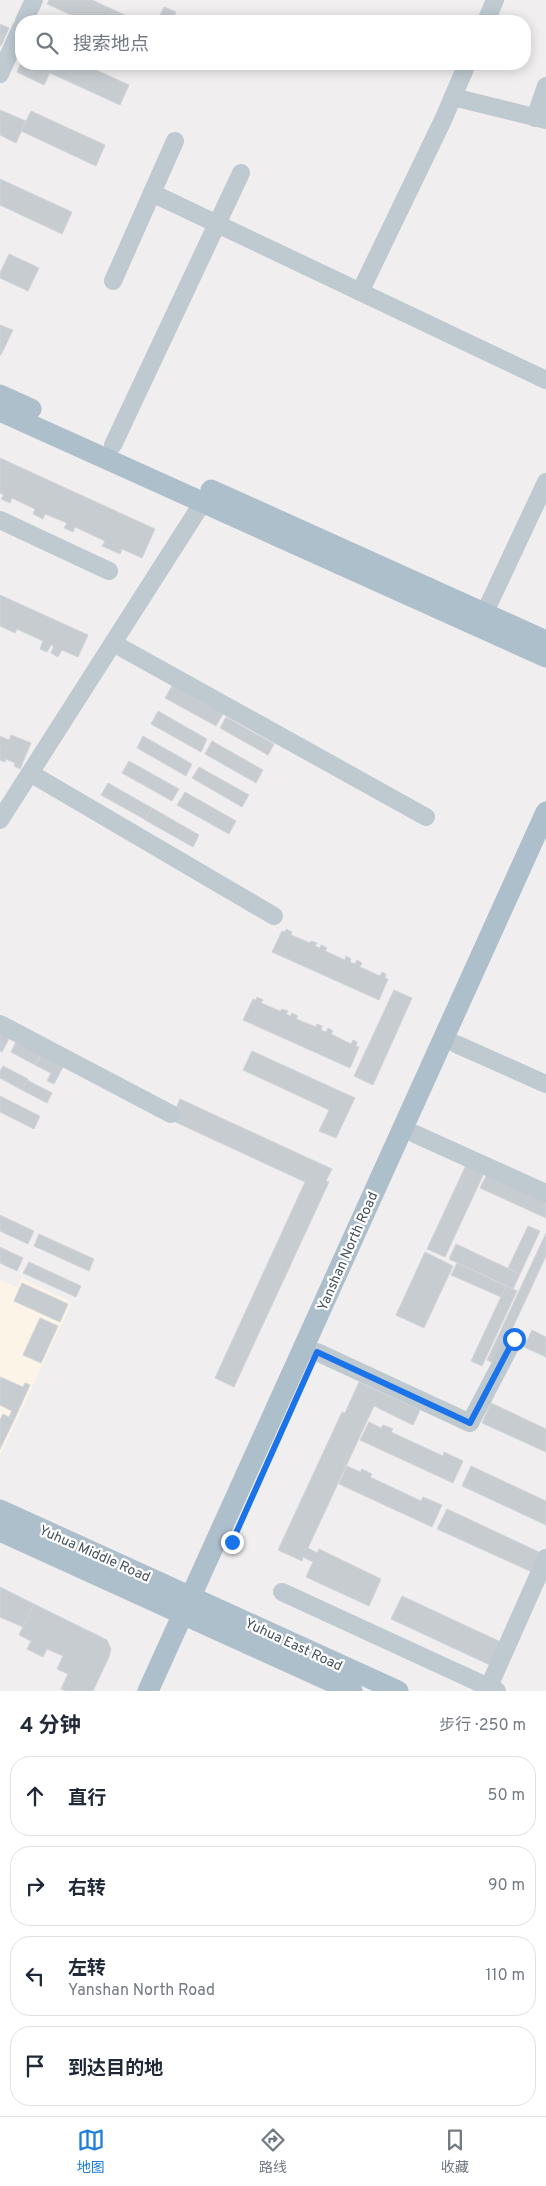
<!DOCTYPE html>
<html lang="zh">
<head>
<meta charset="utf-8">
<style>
	:root { --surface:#fff; --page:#f6f6f7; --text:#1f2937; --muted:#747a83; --line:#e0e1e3; --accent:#1d7edb }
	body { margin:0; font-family:Overpass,"Noto Sans SC",sans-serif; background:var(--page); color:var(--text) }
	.stop { position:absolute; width:15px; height:15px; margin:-11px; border:4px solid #1a73e8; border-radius:50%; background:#fff }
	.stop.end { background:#1a73e8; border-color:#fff; box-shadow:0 1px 5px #0008 }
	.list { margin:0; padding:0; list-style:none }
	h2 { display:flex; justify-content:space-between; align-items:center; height:65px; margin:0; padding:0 20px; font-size:21px }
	h2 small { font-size:16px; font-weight:400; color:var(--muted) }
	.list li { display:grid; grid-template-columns:32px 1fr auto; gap:15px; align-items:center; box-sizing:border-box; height:80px; margin:0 10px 10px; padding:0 10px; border:1px solid var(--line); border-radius:20px }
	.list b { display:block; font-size:19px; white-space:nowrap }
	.list p { margin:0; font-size:16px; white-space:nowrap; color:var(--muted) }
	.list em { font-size:16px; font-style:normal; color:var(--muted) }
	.icon { flex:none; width:28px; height:28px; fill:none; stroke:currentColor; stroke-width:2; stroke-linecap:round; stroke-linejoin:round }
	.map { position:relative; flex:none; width:546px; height:1691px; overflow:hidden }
	.search { position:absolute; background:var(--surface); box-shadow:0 2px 12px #0003; left:15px; right:15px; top:15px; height:55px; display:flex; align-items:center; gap:12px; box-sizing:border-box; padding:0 18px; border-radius:20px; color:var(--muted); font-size:19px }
	.sheet { height:425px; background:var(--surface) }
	nav { display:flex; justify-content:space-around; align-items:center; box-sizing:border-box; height:70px; border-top:1px solid var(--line); background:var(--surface); font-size:14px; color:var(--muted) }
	nav a { display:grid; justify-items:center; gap:2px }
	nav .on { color:var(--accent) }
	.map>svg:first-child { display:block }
	.commercial { fill:#fbf4e7 }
	.building { fill:#c7ccd0; stroke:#d2d4d9 }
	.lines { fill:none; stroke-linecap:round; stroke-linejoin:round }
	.minor { stroke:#bec9d0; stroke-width:18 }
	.major { stroke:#aebfcc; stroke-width:21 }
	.route { stroke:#1a73e8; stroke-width:6 }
	.labels { text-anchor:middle; stroke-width:4.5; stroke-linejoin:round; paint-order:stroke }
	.street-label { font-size:14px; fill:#46535b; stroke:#fff }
</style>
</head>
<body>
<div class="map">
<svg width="546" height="1691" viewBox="0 0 546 1691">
	<rect width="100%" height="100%" fill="#f0eeee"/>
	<polygon class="commercial" points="21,1278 72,1302 0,1456 0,1280 16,1287"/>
	<g class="building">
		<polygon points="49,0 92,0 138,21 85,21 47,4"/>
		<polygon points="164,7 176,12 172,21 157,21"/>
		<polygon points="0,24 9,28 1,46 0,45"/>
		<polygon points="21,63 21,64 54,64 44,85 17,72"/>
		<polygon points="54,64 83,64 129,85 120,105 50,73"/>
		<polygon points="0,110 26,121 16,143 0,135"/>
		<polygon points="31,111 105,145 96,166 21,131"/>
		<polygon points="0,179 72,212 62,234 0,205"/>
		<polygon points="9,254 39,268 28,291 0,278 0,273"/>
		<polygon points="0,325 13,330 1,355 0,355"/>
		<polygon points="0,458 155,529 142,558 122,549 120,554 102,546 105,541 75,527 73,532 64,528 67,523 45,514 43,519 33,514 35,509 12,498 10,503 1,499 4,495 0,493"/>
		<polygon points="0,595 88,635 78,657 62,650 58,657 51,653 54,646 51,645 47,652 40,649 43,641 17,629 15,633 0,626"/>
		<polygon points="172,686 223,714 216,726 165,698"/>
		<polygon points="158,711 207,739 201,752 151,724"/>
		<polygon points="226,717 274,744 268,755 220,728"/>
		<polygon points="11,735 31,743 20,769 14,766 15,763 6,759 5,762 0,760 0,736 9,740"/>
		<polygon points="143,736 192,764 186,776 137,748"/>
		<polygon points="212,741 263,770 256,783 205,754"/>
		<polygon points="129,761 179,789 172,801 122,773"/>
		<polygon points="199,767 249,795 242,807 192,778"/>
		<polygon points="108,783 152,808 146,820 101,795"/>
		<polygon points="185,792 236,821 229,834 177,805"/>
		<polygon points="152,808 199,835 193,847 145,820"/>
		<polygon points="286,929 292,932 291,935 310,943 311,941 317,943 315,946 320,948 321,945 327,948 325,951 345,960 346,956 351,959 350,962 355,964 357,960 362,963 360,967 380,976 382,972 386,974 385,978 388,979 379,1000 272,952 282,931 285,932"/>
		<polygon points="394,990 412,998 373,1085 354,1076"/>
		<polygon points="257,997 263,1000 261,1003 280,1011 282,1009 288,1011 286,1014 291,1016 292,1013 298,1016 296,1019 316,1027 317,1024 322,1026 321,1030 326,1032 328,1028 333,1031 331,1034 351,1044 353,1040 357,1042 356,1046 359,1047 350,1068 243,1020 253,999 256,1000"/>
		<polygon points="0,1027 12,1033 2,1052 0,1051"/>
		<polygon points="17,1040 42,1052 35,1065 11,1052"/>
		<polygon points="252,1051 355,1098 336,1138 319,1131 329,1110 243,1070"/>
		<polygon points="42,1053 64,1065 54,1084 47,1081 51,1073 35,1065"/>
		<polygon points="3,1066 28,1079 22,1090 0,1078 0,1071"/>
		<polygon points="27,1080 52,1093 47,1103 22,1090"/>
		<polygon points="0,1096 40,1116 34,1129 0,1112"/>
		<polygon points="180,1099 332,1169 326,1181 329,1182 234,1387 215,1378 305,1182 171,1120"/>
		<polygon points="467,1163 485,1171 445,1257 427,1249"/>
		<polygon points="487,1174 546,1201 546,1218 480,1188"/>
		<polygon points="0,1215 34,1231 28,1244 0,1231"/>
		<polygon points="528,1226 540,1231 520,1274 508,1268"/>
		<polygon points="546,1233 546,1256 496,1364 487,1360"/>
		<polygon points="39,1234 94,1259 89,1271 34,1246"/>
		<polygon points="456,1244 520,1274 513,1289 449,1259"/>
		<polygon points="0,1247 23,1258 17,1271 0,1263"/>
		<polygon points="425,1252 453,1266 424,1328 396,1315"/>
		<polygon points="29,1262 81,1286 76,1297 23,1273"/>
		<polygon points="457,1263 506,1286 501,1297 451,1275"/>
		<polygon points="22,1283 68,1304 60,1322 14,1301"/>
		<polygon points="506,1286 517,1291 482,1366 471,1361"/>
		<polygon points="40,1318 58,1326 41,1363 23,1355"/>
		<polygon points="532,1330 546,1337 546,1357 524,1347"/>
		<polygon points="0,1377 23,1387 25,1383 30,1385 14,1420 9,1417 12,1411 0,1405"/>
		<polygon points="359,1382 420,1410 413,1425 374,1406 308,1548 317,1553 319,1549 381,1579 369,1606 306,1577 313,1562 303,1557 302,1561 278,1550 342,1412 345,1413"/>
		<polygon points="491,1403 546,1429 546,1452 482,1423"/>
		<polygon points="3,1414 14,1420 0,1449 0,1420"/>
		<polygon points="369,1422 381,1428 383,1425 393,1429 391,1432 443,1456 444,1452 463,1461 453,1483 360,1440"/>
		<polygon points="347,1466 360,1472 362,1469 372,1474 370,1477 421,1501 423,1497 442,1505 432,1527 339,1484"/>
		<polygon points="471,1466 546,1501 546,1525 462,1486"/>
		<polygon points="447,1509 541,1553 532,1572 437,1529"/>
		<polygon points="0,1587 34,1604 23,1627 0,1617"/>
		<polygon points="402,1596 503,1643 492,1666 391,1619"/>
		<polygon points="34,1604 107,1640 111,1649 109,1657 93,1691 67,1691 61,1689 68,1674 57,1669 63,1656 47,1649 43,1657 27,1649 31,1641 19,1635"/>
	</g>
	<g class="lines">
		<g class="minor">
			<polyline points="24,21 34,0"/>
			<polyline points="486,21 495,0"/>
			<polyline points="0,74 21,28"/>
			<polyline points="453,97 546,120"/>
			<polyline points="535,118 546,86"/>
			<polyline points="152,193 546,380"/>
			<polyline points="113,281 175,141"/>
			<polyline points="360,292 443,120 467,64"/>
			<polyline points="113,445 241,173"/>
			<polyline points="0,520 109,571"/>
			<polyline points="485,612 546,482"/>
			<polyline points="113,643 426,817"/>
			<polyline points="30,773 274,916"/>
			<polyline points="0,820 203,502"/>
			<polyline points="0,1024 171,1114"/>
			<polyline points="456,1044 546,1084"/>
			<polyline points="415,1134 546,1193"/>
			<polyline points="317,1352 470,1423 514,1339"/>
			<polyline points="282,1592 497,1691"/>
			<polyline points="487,1691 546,1558"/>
		</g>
		<g class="major">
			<polyline points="0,395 31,409"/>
			<polyline points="0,411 546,657"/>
			<polyline points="211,490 546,641"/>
			<polyline points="0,1510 398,1691"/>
			<polyline points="0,1531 352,1691"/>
			<polyline points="148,1691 546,812"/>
		</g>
	</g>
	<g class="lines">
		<polyline class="route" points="232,1542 317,1352 470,1423 514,1339"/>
	</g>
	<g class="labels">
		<g class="street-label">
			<text transform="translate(347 1251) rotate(-66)" y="5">Yanshan North Road</text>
			<text transform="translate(95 1553) rotate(24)" y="5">Yuhua Middle Road</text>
			<text transform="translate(294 1644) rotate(25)" y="5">Yuhua East Road</text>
		</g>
	</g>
</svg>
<div class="stop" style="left:514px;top:1339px"></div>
<div class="stop end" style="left:232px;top:1542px"></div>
<div class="search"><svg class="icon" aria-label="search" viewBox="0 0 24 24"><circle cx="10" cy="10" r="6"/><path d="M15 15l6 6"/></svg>搜索地点</div>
</div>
<section class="sheet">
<h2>4 分钟<small>步行 · 250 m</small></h2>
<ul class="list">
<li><svg class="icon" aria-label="ahead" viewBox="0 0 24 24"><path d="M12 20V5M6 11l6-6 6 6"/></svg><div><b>直行</b></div><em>50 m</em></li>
<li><svg class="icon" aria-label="right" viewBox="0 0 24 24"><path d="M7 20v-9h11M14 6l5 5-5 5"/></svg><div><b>右转</b></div><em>90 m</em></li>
<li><svg class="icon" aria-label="left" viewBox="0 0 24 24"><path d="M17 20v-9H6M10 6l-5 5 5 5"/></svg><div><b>左转</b><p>Yanshan North Road</p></div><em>110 m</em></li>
<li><svg class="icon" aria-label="arrive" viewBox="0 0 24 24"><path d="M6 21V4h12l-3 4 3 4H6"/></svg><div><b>到达目的地</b></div></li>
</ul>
</section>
<nav>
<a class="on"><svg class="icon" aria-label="map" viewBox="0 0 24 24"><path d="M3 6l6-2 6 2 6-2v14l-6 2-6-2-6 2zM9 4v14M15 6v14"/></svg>地图</a>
<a><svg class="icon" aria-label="directions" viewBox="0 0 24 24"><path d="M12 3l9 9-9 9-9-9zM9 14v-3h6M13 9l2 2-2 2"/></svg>路线</a>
<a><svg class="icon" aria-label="saved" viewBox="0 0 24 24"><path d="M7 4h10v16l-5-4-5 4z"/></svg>收藏</a>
</nav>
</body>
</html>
